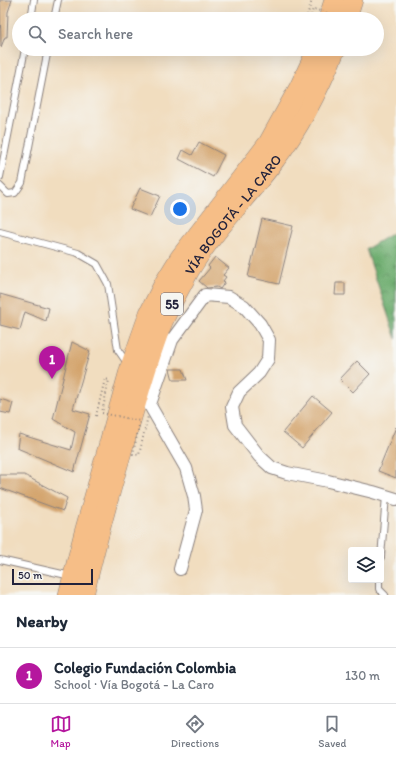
<!DOCTYPE html>
<html lang="en">
<head>
<meta charset="utf-8">
<style>
	:root { --surface:#fff; --page:#f6f6f7; --text:#1f2937; --muted:#747a83; --line:#e0e1e3; --accent:#b5179e }
	body { margin:0; font-family:Itim,sans-serif; background:var(--page); color:var(--text) }
	.controls { position:absolute; right:12px; bottom:12px; display:grid; overflow:hidden; border-radius:4px; box-shadow:0 4px 16px #0002 }
	.controls button { width:36px; height:36px; display:grid; place-items:center; padding:0; border:0; border-bottom:1px solid var(--line); background:var(--surface); color:var(--text); font:20px sans-serif }
	.scale { position:absolute; left:12px; bottom:10px; width:81px; box-sizing:border-box; padding-left:4px; border:2px solid #22223b; border-top:0; font-size:11px; line-height:14px; white-space:nowrap; color:#22223b; -webkit-text-stroke:3px #f6f6f2; paint-order:stroke }
	.you { position:absolute; left:180px; top:209px; width:14px; height:14px; margin:-10px; border:3px solid #fff; border-radius:50%; background:#1a73e8; box-shadow:0 0 0 6px #1a73e833 }
	.badge { display:grid; place-items:center; width:26px; height:26px; border-radius:50%; background:var(--accent); color:#fff; font-size:13px; font-weight:700 }
	.pin { position:absolute; translate:-50% -33px; filter:drop-shadow(0 1px 2px #0008) }
	.pin::after { content:''; position:absolute; top:21px; width:14px; height:12px; background:inherit; clip-path:polygon(0 0,100% 0,50% 100%) }
	.list { margin:0; padding:0; list-style:none }
	h2 { display:flex; justify-content:space-between; align-items:center; height:52px; margin:0; padding:0 16px; font-size:17px }
	h2 small { font-size:13px; font-weight:400; color:var(--muted) }
	.list li { display:grid; grid-template-columns:26px 1fr auto; gap:12px; align-items:center; box-sizing:border-box; height:56px; padding:0 16px; border-top:1px solid var(--line) }
	.list b { display:block; font-size:15px; white-space:nowrap }
	.list p { margin:0; font-size:13px; white-space:nowrap; color:var(--muted) }
	.list em { font-size:13px; font-style:normal; color:var(--muted) }
	.icon { flex:none; width:22px; height:22px; fill:none; stroke:currentColor; stroke-width:2; stroke-linecap:round; stroke-linejoin:round }
	.map { position:relative; flex:none; width:396px; height:595px; overflow:hidden }
	.search { position:absolute; background:var(--surface); box-shadow:0 4px 16px #0002; left:12px; right:12px; top:12px; height:44px; display:flex; align-items:center; gap:10px; box-sizing:border-box; padding:0 14px; border-radius:22px; color:var(--muted); font-size:15px }
	.sheet { height:108px; background:var(--surface) }
	nav { display:flex; justify-content:space-around; align-items:center; box-sizing:border-box; height:56px; border-top:1px solid var(--line); background:var(--surface); font-size:11px; color:var(--muted) }
	nav a { display:grid; justify-items:center; gap:2px }
	nav .on { color:var(--accent) }
	.map>svg:first-child { display:block }
	.forest { fill:url(#forest-crowns); stroke:#486855 }
	.building { fill:#d4a56e }
	.lines { fill:none; stroke-linecap:round; stroke-linejoin:round }
	.service-casing { stroke:#8a807d; stroke-width:8 }
	.minor-casing { stroke:#8a807d; stroke-width:14 }
	.primary-casing { stroke:#8a807d; stroke-width:20 }
	.path { stroke:#8a807d; stroke-width:2; stroke-dasharray:1 3; stroke-linecap:butt }
	.service { stroke:#fff; stroke-width:6 }
	.minor { stroke:#fff; stroke-width:12 }
	.primary { stroke:#f6be87; stroke-width:19 }
	.path-bridge { stroke:#8a807d; stroke-width:2; stroke-dasharray:1 3; stroke-linecap:butt }
	.labels { text-anchor:middle; stroke-width:3; stroke-linejoin:round; paint-order:stroke }
	.shield { fill:#f6f6f2; stroke:#626272; stroke-width:1 }
	.shield-label { font-size:13px; font-weight:bold; fill:#22223b }
	.street-label { font-size:14px; fill:#22223b; stroke:#f6f6f2 }
</style>
</head>
<body>
<div class="map">
<svg width="396" height="595" viewBox="0 0 396 595">
	<defs>
		<pattern id="forest-crowns" width="20" height="18" patternUnits="userSpaceOnUse"><rect width="20" height="18" fill="#6ead6f"/><path d="M2 6a3 3 0 1 1 6 0M12 15a3 3 0 1 1 6 0" fill="none" stroke="#5a8c5c"/></pattern>
	</defs>
	<rect width="100%" height="100%" fill="#f6f6f2"/>
	<filter id="ink" filterUnits="userSpaceOnUse"><feTurbulence type="fractalNoise" baseFrequency=".025" numOctaves="2"/><feDisplacementMap in="SourceGraphic" scale="8" xChannelSelector="R" yChannelSelector="G"/><feConvolveMatrix kernelMatrix="1 2 1 2 8 2 1 2 1" color-interpolation-filters="sRGB"/></filter>
	<filter id="wash" filterUnits="userSpaceOnUse"><feTurbulence type="fractalNoise" baseFrequency=".012" numOctaves="4" result="noise"/><feDisplacementMap in="SourceGraphic" scale="16" xChannelSelector="R" yChannelSelector="G"/><feGaussianBlur stdDeviation="0.9" result="paint"/><feColorMatrix in="noise" values="0 0 0 0 0 0 0 0 0 0 0 0 0 0 0 0 0 1.4 0 .05"/><feComposite in="paint" operator="in"/></filter>
	<g filter="url(#wash)">
		<rect width="100%" height="100%" fill="#f1ddbf"/>
		<polygon class="forest" points="396,231 396,339 366,249"/>
		<g id="blocks">
			<g class="building">
				<polygon points="0,0 12,0 8,12 7,37 5,37 1,47"/>
				<polygon points="199,142 224,155 213,177 179,159 183,150 192,155"/>
				<polygon points="140,188 160,196 150,217 130,209"/>
				<polygon points="262,219 293,226 279,284 248,277"/>
				<polygon points="215,257 229,268 223,275 226,277 223,281 225,282 220,289 217,287 207,288 199,281 210,268 208,266"/>
				<polygon points="336,283 345,283 345,295 335,295"/>
				<polygon points="0,294 49,308 46,321 25,312 20,330 0,325"/>
				<polygon points="72,342 90,351 73,409 90,414 74,472 17,448 19,434 71,450 75,432 53,419"/>
				<polygon points="357,361 370,374 353,392 340,379"/>
				<polygon points="170,369 183,369 187,380 173,380"/>
				<polygon points="313,396 332,412 302,448 283,432"/>
				<polygon points="0,399 13,403 10,414 0,412"/>
				<polygon points="396,427 396,478 378,471"/>
				<polygon points="0,475 24,475 67,498 63,511 0,488"/>
			</g>
		</g>
	</g>
	<g filter="url(#ink)">
		<use href="#blocks" fill-opacity="0" stroke="#8a807d" stroke-width="1"/>
		<g class="lines">
			<defs>
				<g id="service">
					<polyline points="31,19 34,0"/>
					<polyline points="54,19 58,0"/>
					<polyline points="0,177 25,49"/>
					<polyline points="0,186 8,194 15,193 22,183 48,49"/>
					<polyline points="0,232 78,253 97,264 108,284 118,350 127,363"/>
					<polyline points="381,557 386,496"/>
					<polyline points="0,560 71,576"/>
					<polyline points="379,580 379,589 385,595"/>
				</g>
				<g id="minor">
					<polyline points="145,397 186,468 194,496 196,510 180,569"/>
					<polyline points="150,404 172,340 205,295 229,297 244,306 260,324 269,340 268,359 259,373 239,392 232,407 235,425 259,456 272,468 287,473 328,481 373,492 396,499"/>
				</g>
				<g id="primary">
					<polyline points="328,19 334,0"/>
					<polyline points="347,19 353,0"/>
					<polyline points="68,595 83,536 130,367 149,313 164,283 180,257 268,143 299,87 317,49"/>
					<path id="s1" d="M84 595C98 536 114 478 131 421 141 388 150 353 163 322 171 304 181 287 190 270 214 230 249 196 276 159 302 125 320 88 336 49"/>
				</g>
			</defs>
			<use href="#service" class="service-casing"/>
			<use href="#minor" class="minor-casing"/>
			<use href="#primary" class="primary-casing"/>
			<polyline class="path" points="306,19 312,0"/>
			<use href="#service" class="service"/>
			<use href="#minor" class="minor"/>
			<use href="#primary" class="primary"/>
			<g class="path-bridge">
				<polyline points="310,19 313,9 349,19"/>
				<polyline points="96,416 105,379 109,380 102,413 140,421 133,454 139,455 148,416"/>
			</g>
		</g>
	</g>
	<g class="labels">
		<rect class="shield" x="161" y="293" width="22" height="22" rx="3"/>
		<g class="shield-label">
			<text x="172" y="309">55</text>
		</g>
		<g class="street-label">
			<text dy="5" stroke="none"><textPath href="#s1" startOffset="413">VÍA BOGOTÁ - LA CARO</textPath></text>
		</g>
	</g>
</svg>
<div class="controls">
<button><svg class="icon" aria-label="layers" viewBox="0 0 24 24"><path d="M12 4l9 5-9 5-9-5zM3 14l9 5 9-5"/></svg></button>
</div>
<div class="scale">50 m</div>
<div class="you"></div>
<div class="pin badge" style="left:52px;top:379px">1</div>
<div class="search"><svg class="icon" aria-label="search" viewBox="0 0 24 24"><circle cx="10" cy="10" r="6"/><path d="M15 15l6 6"/></svg>Search here</div>
</div>
<section class="sheet">
<h2>Nearby<small></small></h2>
<ul class="list">
<li><span class="badge">1</span><div><b>Colegio Fundación Colombia</b><p>School · Vía Bogotá - La Caro</p></div><em>130 m</em></li>
</ul>
</section>
<nav>
<a class="on"><svg class="icon" aria-label="map" viewBox="0 0 24 24"><path d="M3 6l6-2 6 2 6-2v14l-6 2-6-2-6 2zM9 4v14M15 6v14"/></svg>Map</a>
<a><svg class="icon" aria-label="directions" viewBox="0 0 24 24"><path d="M12 3l9 9-9 9-9-9zM9 14v-3h6M13 9l2 2-2 2"/></svg>Directions</a>
<a><svg class="icon" aria-label="saved" viewBox="0 0 24 24"><path d="M7 4h10v16l-5-4-5 4z"/></svg>Saved</a>
</nav>
</body>
</html>
